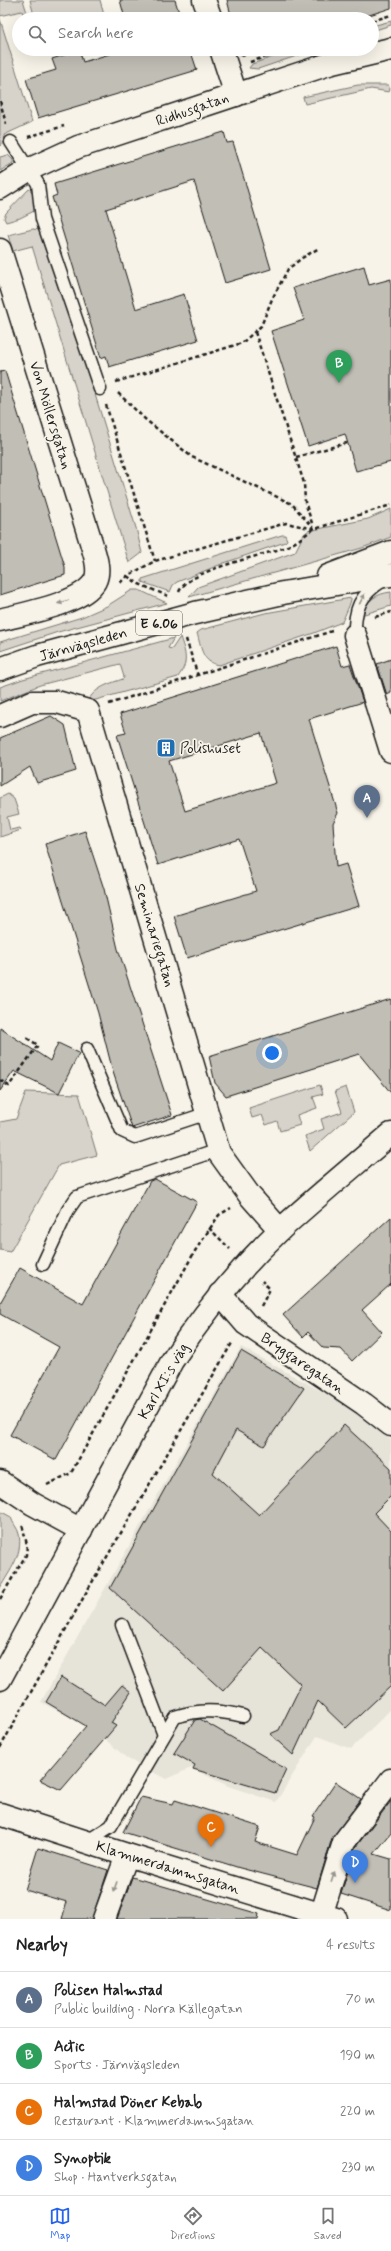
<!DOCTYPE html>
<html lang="en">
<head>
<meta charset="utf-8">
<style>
	:root { --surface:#fff; --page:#f2f2f2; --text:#222; --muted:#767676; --line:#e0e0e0; --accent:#2563eb }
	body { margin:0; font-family:Mynerve,sans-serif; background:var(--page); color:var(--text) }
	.you { position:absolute; left:272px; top:1053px; width:14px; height:14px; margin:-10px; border:3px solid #fff; border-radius:50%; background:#1a73e8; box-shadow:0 0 0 6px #1a73e833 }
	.badge { display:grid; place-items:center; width:26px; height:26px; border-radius:50%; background:var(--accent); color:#fff; font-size:13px; font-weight:700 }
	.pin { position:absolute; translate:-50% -33px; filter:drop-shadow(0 1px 2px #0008) }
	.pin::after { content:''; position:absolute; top:21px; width:14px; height:12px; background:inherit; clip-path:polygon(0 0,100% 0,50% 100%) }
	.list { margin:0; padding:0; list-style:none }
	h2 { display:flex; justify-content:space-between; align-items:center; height:52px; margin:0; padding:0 16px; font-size:17px }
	h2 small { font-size:13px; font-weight:400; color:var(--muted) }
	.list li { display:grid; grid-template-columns:26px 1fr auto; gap:12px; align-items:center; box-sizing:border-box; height:56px; padding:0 16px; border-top:1px solid var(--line) }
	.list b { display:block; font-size:15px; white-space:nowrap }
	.list p { margin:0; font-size:13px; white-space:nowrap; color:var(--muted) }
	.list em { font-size:13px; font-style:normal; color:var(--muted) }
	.icon { flex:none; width:22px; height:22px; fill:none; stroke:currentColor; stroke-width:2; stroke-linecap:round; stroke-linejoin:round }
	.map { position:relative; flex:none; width:391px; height:1919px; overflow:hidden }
	.search { position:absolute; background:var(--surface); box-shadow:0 4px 16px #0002; left:12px; right:12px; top:12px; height:44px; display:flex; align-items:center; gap:10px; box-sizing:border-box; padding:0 14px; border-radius:22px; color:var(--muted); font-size:15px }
	.sheet { height:276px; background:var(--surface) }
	nav { display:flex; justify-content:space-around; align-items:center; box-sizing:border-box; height:56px; border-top:1px solid var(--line); background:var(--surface); font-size:11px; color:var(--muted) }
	nav a { display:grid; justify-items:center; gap:2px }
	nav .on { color:var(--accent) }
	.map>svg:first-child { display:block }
	.built { fill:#e6e3d9 }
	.green { fill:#d7d3cb; stroke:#7a7874 }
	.building { fill:#c0beb5; stroke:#1c1c1c; fill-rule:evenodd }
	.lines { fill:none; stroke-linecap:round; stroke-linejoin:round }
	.service-casing { stroke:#1c1c1c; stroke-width:15 }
	.minor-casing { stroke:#1c1c1c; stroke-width:25 }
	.tertiary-casing { stroke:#1c1c1c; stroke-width:25 }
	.trunk-casing { stroke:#1c1c1c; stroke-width:25 }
	.path { stroke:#1c1c1c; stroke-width:2.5; stroke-dasharray:4 3; stroke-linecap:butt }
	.service { stroke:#f7f3e8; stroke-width:12 }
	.minor { stroke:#f7f3e8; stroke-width:22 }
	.tertiary { stroke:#f7f3e8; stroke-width:22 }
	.trunk { stroke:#f7f3e8; stroke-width:22 }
	.oneway { fill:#94928c }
	.labels { text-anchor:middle; stroke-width:3.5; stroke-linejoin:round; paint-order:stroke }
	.shield { fill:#f7f3e8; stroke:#5e5c59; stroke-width:1 }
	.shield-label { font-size:14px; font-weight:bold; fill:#1c1c1c }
	.street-label { font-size:15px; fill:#1c1c1c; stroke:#f7f3e8 }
	.poi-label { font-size:15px; fill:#1c1c1c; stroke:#f7f3e8; text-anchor:start }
</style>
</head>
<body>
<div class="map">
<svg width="391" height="1919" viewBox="0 0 391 1919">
	<rect width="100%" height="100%" fill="#f7f3e8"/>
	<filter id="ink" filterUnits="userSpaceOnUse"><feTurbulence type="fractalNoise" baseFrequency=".025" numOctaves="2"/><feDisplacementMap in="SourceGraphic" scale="8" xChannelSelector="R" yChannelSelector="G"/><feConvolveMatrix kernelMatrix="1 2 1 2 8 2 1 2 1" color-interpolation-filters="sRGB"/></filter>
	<g filter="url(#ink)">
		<polygon class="built" points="241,1347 352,1408 391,1440 391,1709 351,1749 317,1736 276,1802 228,1786 191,1768 166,1779 128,1759 94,1730 41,1702"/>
		<g class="green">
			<polygon points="0,0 23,0 29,19 25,19 22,11 0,16"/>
			<polygon points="30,0 100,0 105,19 35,19"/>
			<polygon points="0,19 32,122 4,135 5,140 0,146"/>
			<polygon points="391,21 391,25 372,31 372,26"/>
			<polygon points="296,49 317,49 258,69 249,68 252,64"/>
			<polygon points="358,85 388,85 390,89 389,92 371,89 305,104 303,97"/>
			<polygon points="8,155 13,160 13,163 0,171 0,157"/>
			<polygon points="29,189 35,194 36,210 20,218 6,222 4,218 6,213"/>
			<polygon points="33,229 40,230 82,352 136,528 142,553 129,563 32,246 13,251 8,235"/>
			<polygon points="391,509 391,537 362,548 189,597 198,587 295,552 304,534 308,531 368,519"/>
			<polygon points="282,535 285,535 287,540 285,542 224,563 177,582 173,585 170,592 142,582 142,579"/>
			<polygon points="132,590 139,590 167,603 58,632 0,651 0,642 82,617 107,606"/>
			<path d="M391 592V606L361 615C368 600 375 594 391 592Z"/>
			<path d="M351 598C352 601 344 617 342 622L314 633 219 665C202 663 201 647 197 633L201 630 265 613Z"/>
			<path d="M180 637C186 654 189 662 178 677L92 701 89 699C96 687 111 683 123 679L124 677 120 664 40 685 0 701V687L23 679 174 638 168 648 172 649Z"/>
			<polygon points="8,794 14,799 19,814 7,817 10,830 20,828 21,830 0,837 0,798"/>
			<polygon points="320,1085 323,1094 313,1097 317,1108 297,1115 300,1125 280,1131 277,1121 266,1125 262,1115 252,1118 249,1108"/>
			<polygon points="346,1087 354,1112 310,1151 305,1136 324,1129 321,1119 342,1112 335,1091"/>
			<polygon points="26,1092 79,1094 97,1155 59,1165 10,1252 0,1250 0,1122 16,1119"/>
			<path d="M0 1511 11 1517C12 1523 18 1528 19 1534 23 1555 10 1570 0 1588Z"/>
		</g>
		<g class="building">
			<polygon points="120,0 175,0 181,19 125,19"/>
			<polygon points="227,0 391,0 391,8 357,19 232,19"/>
			<polygon points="126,49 190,49 197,70 38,118 26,79 56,70 52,59 79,50 83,62"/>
			<polygon points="239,49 263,49 241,56"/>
			<polygon points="224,132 227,143 233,142 271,269 225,283 194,181 106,209 136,309 184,294 198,340 109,367 106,356 101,358 52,197 57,195 54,184"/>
			<polygon points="364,266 369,285 391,279 391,462 356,471 345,434 308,446 271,331 304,320 293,288"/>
			<polygon points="5,371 65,567 65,575 0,595 0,372"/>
			<path d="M336 646 342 666 350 664 363 702 309 719 338 813 333 823 336 867 346 864 359 906 187 958 174 916 256 891 239 839 158 865 117 735 126 733 120 714ZM261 733 276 783 185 811 169 761Z"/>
			<polygon points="391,659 391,693 387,695 377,664"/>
			<polygon points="51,716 65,725 76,771 37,783 30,767 0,786 0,738"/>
			<polygon points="85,831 104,889 118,949 172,1115 132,1128 113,1072 98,1013 45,844"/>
			<polygon points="391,999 391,1093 359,1054 226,1096 215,1083 209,1056"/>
			<polygon points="0,1028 50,1061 58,1043 79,1053 59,1093 14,1071 0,1091"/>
			<polygon points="155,1179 197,1202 56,1460 10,1435 59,1347 0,1314 0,1303 20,1268 83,1304 150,1181"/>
			<polygon points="391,1217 391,1284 362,1310 382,1332 352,1361 341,1349 323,1348 308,1332 303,1337 283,1315"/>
			<polygon points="241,1351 304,1388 264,1446 236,1430 213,1473 259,1515 344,1425 391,1468 391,1496 374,1513 391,1531 391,1686 346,1728 318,1701 293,1755 270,1734 279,1730 301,1685 262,1648 223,1691 110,1588"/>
			<polygon points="61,1677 105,1705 122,1685 131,1692 111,1723 116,1726 61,1790 40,1780 86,1726 46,1702"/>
			<polygon points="200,1719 286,1769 275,1793 193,1769 195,1765 174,1753 195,1720"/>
			<polygon points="336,1782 361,1799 332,1838 317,1888 240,1868 123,1832 141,1797 173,1804 175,1800 260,1827 255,1842 297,1855 315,1817 313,1816"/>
			<polygon points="391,1801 391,1833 374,1854 391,1859 391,1910 341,1894 355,1848"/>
			<polygon points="38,1848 108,1870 92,1919 62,1919 67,1902 25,1890"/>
			<polygon points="132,1877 259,1914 258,1919 117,1919"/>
		</g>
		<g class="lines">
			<defs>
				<g id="service">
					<polyline points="11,142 38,184 42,219 100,389"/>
					<path d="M355 635C354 609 360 595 382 581"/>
					<polyline points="87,1049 122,1131 135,1137 208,1113"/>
					<polyline points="43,1264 68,1210 77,1197 218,1150"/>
					<polyline points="122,1625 164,1735"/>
					<path d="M86 1842 111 1826 175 1717C198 1709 219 1710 243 1716"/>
				</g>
				<g id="minor">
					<polyline points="204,0 211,19"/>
					<polyline points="221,49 236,95"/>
					<path d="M0 250 91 542C94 553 101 569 95 581 82 604 25 613 0 620"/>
					<polyline points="355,635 391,751"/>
					<polyline points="0,716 32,702 57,702 88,711 219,1153 250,1196 280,1230"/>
					<polyline points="220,1294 246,1324 364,1404 391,1425"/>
					<polyline points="0,1814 127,1855 336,1919"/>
					<polyline points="104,1919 127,1855"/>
					<polyline points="320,1919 344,1842 391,1780"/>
				</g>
				<g id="tertiary">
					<polyline points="0,188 30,169 78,147 332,63 391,49"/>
					<polyline points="0,1482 33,1504 81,1530"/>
					<path d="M0 1679 172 1361C203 1314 239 1269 280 1230 316 1197 354 1166 391 1134"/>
				</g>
				<g id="trunk">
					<polyline points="328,576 391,552"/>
					<polyline points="0,669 37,656 195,613 283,593 391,575"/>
				</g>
			</defs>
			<use href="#service" class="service-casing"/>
			<use href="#minor" class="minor-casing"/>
			<use href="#tertiary" class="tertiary-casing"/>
			<use href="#trunk" class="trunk-casing"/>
			<g class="path">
				<polyline points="372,21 391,15"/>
				<polyline points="250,62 289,49"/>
				<polyline points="0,101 6,124"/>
				<polyline points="28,137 64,126"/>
				<polyline points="255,332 304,483 305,502 313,526"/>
				<polyline points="116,382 242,343 261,326 272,299 288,269 302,258 319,248"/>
				<polyline points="118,393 146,420 192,457 292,504 313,528"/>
				<polyline points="106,405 155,561"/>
				<polyline points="296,457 347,443"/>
				<polyline points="127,576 139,584 168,596"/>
				<polyline points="120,583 127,576 155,561 286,523 314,529 391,505"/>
				<path d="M179 592C188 569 265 556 288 546 297 542 305 535 313 529"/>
				<polyline points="375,617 391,612"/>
				<polyline points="186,639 198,676"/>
				<polyline points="109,704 332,631"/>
				<polyline points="0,1080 9,1086 38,1045 25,1037"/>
				<polyline points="209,1228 230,1249"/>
				<polyline points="261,1306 270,1289 262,1281"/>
				<polyline points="47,1485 71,1473 195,1251 219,1215 231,1208"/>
				<polyline points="0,1599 26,1555 27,1545 22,1524"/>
				<polyline points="0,1748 87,1591 232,1343"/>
			</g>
			<use href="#service" class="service"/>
			<use href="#minor" class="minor"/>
			<use href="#tertiary" class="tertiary"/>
			<use href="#trunk" class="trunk"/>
		</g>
		<defs><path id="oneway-solid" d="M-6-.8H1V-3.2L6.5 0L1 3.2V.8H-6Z"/></defs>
		<g class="oneway">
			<use href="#oneway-solid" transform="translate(362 599) rotate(-63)"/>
			<use href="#oneway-solid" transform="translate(63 602) rotate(162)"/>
			<use href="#oneway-solid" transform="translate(333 1877) rotate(-72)"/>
			<use href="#oneway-solid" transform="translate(115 1887) rotate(110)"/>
		</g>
	</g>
	<defs>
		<symbol id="building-square" viewBox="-11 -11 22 22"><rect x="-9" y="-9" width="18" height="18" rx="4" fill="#1f6fb2" stroke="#f7f3e8"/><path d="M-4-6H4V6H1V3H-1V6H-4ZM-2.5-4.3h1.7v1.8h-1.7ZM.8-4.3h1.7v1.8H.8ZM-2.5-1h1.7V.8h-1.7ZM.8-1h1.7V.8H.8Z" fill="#fff"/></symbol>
	</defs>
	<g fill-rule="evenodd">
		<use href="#building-square" x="155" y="737" width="22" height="22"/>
	</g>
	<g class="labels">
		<rect class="shield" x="136" y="611" width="46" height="24" rx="3"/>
		<g class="shield-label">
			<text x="159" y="628">E 6.06</text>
		</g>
		<g class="street-label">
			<text transform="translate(192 109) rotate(-19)" y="5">Ridhusgatan</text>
			<text transform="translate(51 415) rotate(73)" y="5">Von Möllersgatan</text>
			<text transform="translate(83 644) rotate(-16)" y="5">Järnvägsleden</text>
			<text transform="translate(155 935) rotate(73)" y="5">Seminariegatan</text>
			<text transform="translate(303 1363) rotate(34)" y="5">Bryggaregatan</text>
			<text transform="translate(163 1381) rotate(-60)" y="5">Karl XI:s väg</text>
			<text transform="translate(168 1867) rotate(17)" y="5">Klammerdammsgatan</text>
		</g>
		<g class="poi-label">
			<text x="180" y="753">Polishuset</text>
		</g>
	</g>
</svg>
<div class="you"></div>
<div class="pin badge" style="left:367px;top:818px;background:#5c6f8a">A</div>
<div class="pin badge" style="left:339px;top:383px;background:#2e9e5b">B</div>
<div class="pin badge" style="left:211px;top:1847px;background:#e8710a">C</div>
<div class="pin badge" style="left:355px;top:1883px;background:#3f7fe0">D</div>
<div class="search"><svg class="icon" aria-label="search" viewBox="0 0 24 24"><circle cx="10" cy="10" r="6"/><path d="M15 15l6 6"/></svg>Search here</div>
</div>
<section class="sheet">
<h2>Nearby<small>4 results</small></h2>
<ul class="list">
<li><span class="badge" style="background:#5c6f8a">A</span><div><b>Polisen Halmstad</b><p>Public building · Norra Källegatan</p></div><em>70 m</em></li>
<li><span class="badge" style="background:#2e9e5b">B</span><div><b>Actic</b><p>Sports · Järnvägsleden</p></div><em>190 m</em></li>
<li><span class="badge" style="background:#e8710a">C</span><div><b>Halmstad Döner Kebab</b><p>Restaurant · Klammerdammsgatan</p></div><em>220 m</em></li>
<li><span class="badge" style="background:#3f7fe0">D</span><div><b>Synoptik</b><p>Shop · Hantverksgatan</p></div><em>230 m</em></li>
</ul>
</section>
<nav>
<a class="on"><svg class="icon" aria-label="map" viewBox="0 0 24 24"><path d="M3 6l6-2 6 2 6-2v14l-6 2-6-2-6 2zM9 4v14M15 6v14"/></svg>Map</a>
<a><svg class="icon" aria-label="directions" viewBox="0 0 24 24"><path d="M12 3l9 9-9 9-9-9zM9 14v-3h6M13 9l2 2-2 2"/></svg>Directions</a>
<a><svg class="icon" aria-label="saved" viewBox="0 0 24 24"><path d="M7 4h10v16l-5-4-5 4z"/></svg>Saved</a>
</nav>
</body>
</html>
